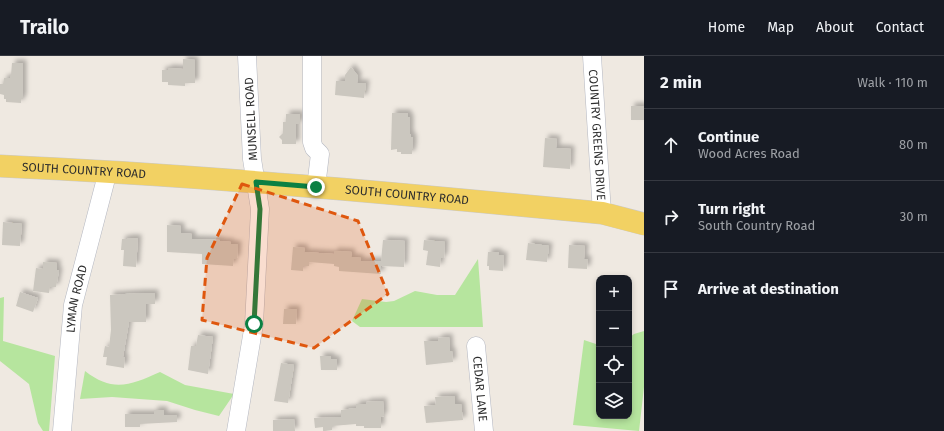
<!DOCTYPE html>
<html lang="en">
<head>
<meta charset="utf-8">
<style>
	:root { --surface:#171b24; --page:#242831; --text:#f1f3f6; --muted:#9ea1a6; --line:#363941 }
	body { margin:0; font-family:"Fira Sans",sans-serif; background:var(--page); color:var(--text) }
	.controls { position:absolute; right:12px; bottom:12px; display:grid; overflow:hidden; border-radius:8px; box-shadow:0 2px 6px #0003 }
	.controls button { width:36px; height:36px; display:grid; place-items:center; padding:0; border:0; border-bottom:1px solid var(--line); background:var(--surface); color:var(--text); font:20px sans-serif }
	.stop { position:absolute; width:12px; height:12px; margin:-9px; border:3px solid #0b8043; border-radius:50%; background:#fff }
	.stop.end { background:#0b8043; border-color:#fff; box-shadow:0 1px 4px #0008 }
	.list { margin:0; padding:0; list-style:none }
	h2 { display:flex; justify-content:space-between; align-items:center; height:52px; margin:0; padding:0 16px; font-size:17px }
	h2 small { font-size:13px; font-weight:400; color:var(--muted) }
	.list li { display:grid; grid-template-columns:26px 1fr auto; gap:12px; align-items:center; box-sizing:border-box; height:72px; padding:0 16px; border-top:1px solid var(--line) }
	.list b { display:block; font-size:15px; white-space:nowrap }
	.list p { margin:0; font-size:13px; white-space:nowrap; color:var(--muted) }
	.list em { font-size:13px; font-style:normal; color:var(--muted) }
	.icon { flex:none; width:22px; height:22px; fill:none; stroke:currentColor; stroke-width:2; stroke-linecap:round; stroke-linejoin:round }
	.map { position:relative; flex:none; width:644px; height:375px; overflow:hidden }
	header { display:flex; align-items:center; gap:24px; box-sizing:border-box; height:56px; padding:0 20px; background:var(--surface); border-bottom:1px solid var(--line) }
	header strong { font-size:19px }
	nav { display:flex; gap:22px; margin-inline-start:auto; font-size:14px }
	main { display:flex }
	aside { flex:1; background:var(--surface) }
	.map>svg:first-child { display:block }
	.green { fill:#b6e59e }
	.building { fill:#cbc7bf; filter:url(#shadow) }
	.lines { fill:none; stroke-linecap:round; stroke-linejoin:round }
	.minor-casing { stroke:#b4b7c1; stroke-width:19 }
	.major-casing { stroke:#c9c9c9; stroke-width:23 }
	.minor { stroke:#fff; stroke-width:18 }
	.major { stroke:#f2d163; stroke-width:22 }
	.route { stroke:#0b8043; stroke-width:5 }
	.marked { fill:#df570e; fill-opacity:0.2; stroke:#df570e; stroke-width:3; stroke-dasharray:8 5; stroke-linejoin:round }
	.labels { text-anchor:middle; stroke-width:3.5; stroke-linejoin:round; paint-order:stroke }
	.street-label { font-size:12px; fill:#2e2e2e; stroke:#fff }
</style>
</head>
<body>
<header>
<strong>Trailo</strong>
<nav><a>Home</a><a>Map</a><a>About</a><a>Contact</a></nav>
</header>
<main>
<div class="map">
<svg width="644" height="375" viewBox="0 0 644 375">
	<defs>
		<filter id="shadow"><feDropShadow dx="3.5" dy="-3.5" stdDeviation="2" flood-color="#0004"/></filter>
	</defs>
	<rect width="100%" height="100%" fill="#efe9e1"/>
	<g class="green">
		<polygon points="478,203 483,271 360,271 352,265 362,243 386,246 394,245 415,235 437,239 455,239"/>
		<polygon points="4,241 3,285 55,300 49,375 43,375 38,367 29,328 0,305 0,242"/>
		<polygon points="644,275 644,331 639,375 573,369 584,284 599,289 599,360 629,360 629,282 634,278"/>
		<path d="M85 315C113 337 131 329 160 316L185 329 234 338 219 360 195 354 167 345 112 341 80 343Z"/>
	</g>
	<g class="building">
		<polygon points="183,3 195,4 195,27 185,27 185,30 168,29 168,26 162,26 162,14 168,14 168,12 183,13"/>
		<polygon points="12,7 23,7 23,43 21,43 21,47 6,46 6,43 4,43 4,39 0,38 0,28 3,28 4,22 10,22 10,19 11,19"/>
		<polygon points="351,11 358,20 357,27 366,27 364,42 335,39 336,25 345,25 345,19"/>
		<rect x="631" y="50" width="13" height="14"/>
		<polygon points="392,57 408,57 408,61 410,61 410,78 411,78 411,81 413,81 413,93 412,93 412,98 401,98 401,96 397,96 397,93 391,94"/>
		<polygon points="286,58 300,58 300,68 296,68 296,88 282,88 282,84 279,81 283,77 283,66 286,66"/>
		<polygon points="545,82 557,83 556,92 571,93 570,113 543,111"/>
		<polygon points="3,166 22,168 20,190 2,189"/>
		<polygon points="167,169 181,170 181,177 192,178 192,183 220,184 220,185 231,186 231,188 238,188 237,203 234,203 233,210 202,208 202,198 167,196"/>
		<polygon points="127,182 138,182 136,211 123,210 124,194 121,194 122,183 127,183"/>
		<polygon points="383,184 405,185 404,211 381,210 381,218 339,215 339,211 334,210 334,208 309,206 309,210 303,210 303,215 291,214 293,191 305,192 304,196 334,198 334,195 352,196 351,201 361,202 360,205 381,205"/>
		<polygon points="424,184 445,186 444,202 441,202 440,211 426,209 428,195 423,194"/>
		<polygon points="528,187 549,190 547,206 526,204"/>
		<polygon points="569,189 585,190 584,203 588,203 587,213 568,212"/>
		<polygon points="488,196 499,196 498,199 504,199 503,215 489,214 489,210 487,210"/>
		<polygon points="43,206 57,207 57,214 59,215 56,231 50,231 49,237 33,235 36,212 43,213"/>
		<polygon points="20,236 38,242 33,256 16,250"/>
		<polygon points="141,237 155,237 155,248 146,248 146,266 129,266 123,301 125,302 124,312 106,309 107,301 103,301 105,290 109,291 111,274 110,239"/>
		<polygon points="284,253 297,253 296,268 283,268"/>
		<polygon points="198,279 213,281 208,318 188,314 191,290 196,290"/>
		<polygon points="449,281 450,295 452,295 453,306 426,309 424,285 438,285 438,282"/>
		<polygon points="320,300 331,300 331,303 337,303 337,314 321,314"/>
		<polygon points="281,307 294,309 288,347 274,345"/>
		<polygon points="455,340 455,348 461,348 463,364 426,367 424,350 436,349 435,341"/>
		<polygon points="383,345 384,360 381,361 381,372 364,372 364,370 356,370 356,368 332,370 332,374 325,375 323,375 323,371 315,372 314,362 341,361 341,354 356,352 356,348 366,348 366,346"/>
		<polygon points="154,354 164,354 164,359 177,359 177,366 140,368 140,371 125,371 125,358 154,358"/>
		<polygon points="294,363 295,375 273,375 273,364"/>
	</g>
	<g class="lines">
		<defs>
			<g id="minor">
				<polyline points="312,0 312,86 314,92 320,98 316,131"/>
				<path id="s1" d="M592 0 602 157"/>
				<path id="s2" d="M476 290 484 375"/>
				<path id="s3" d="M62 375 73 249 108 115"/>
				<polyline points="236,375 254,268 260,153 252,103 247,0"/>
			</g>
			<g id="major">
				<path id="s4" d="M0 110C201 119 402 138 602 157L644 168"/>
			</g>
		</defs>
		<use href="#minor" class="minor-casing"/>
		<use href="#major" class="major-casing"/>
		<use href="#minor" class="minor"/>
		<use href="#major" class="major"/>
	</g>
	<g class="lines">
		<polyline class="route" points="254,268 260,153 256,126 316,131"/>
	</g>
	<path class="marked" d="M242 128 358 165 388 238 314 292 202 264 207 202Z"/>
	<g class="labels">
		<g class="street-label">
			<text transform="translate(251 63) rotate(-93)" y="4">MUNSELL ROAD</text>
			<text dy="4" stroke="none"><textPath href="#s1" startOffset="79">COUNTRY GREENS DRIVE</textPath></text>
			<text dy="4" stroke="none"><textPath href="#s4" startOffset="84">SOUTH COUNTRY ROAD</textPath></text>
			<text dy="4" stroke="none"><textPath href="#s4" startOffset="408">SOUTH COUNTRY ROAD</textPath></text>
			<text dy="4" stroke="none"><textPath href="#s3" startOffset="133">LYMAN ROAD</textPath></text>
			<text dy="4" stroke="none"><textPath href="#s2" startOffset="43">CEDAR LANE</textPath></text>
		</g>
	</g>
</svg>
<div class="controls">
<button>+</button>
<button>−</button>
<button><svg class="icon" aria-label="locate" viewBox="0 0 24 24"><circle cx="12" cy="12" r="6"/><path d="M12 2v4M12 18v4M2 12h4M18 12h4"/></svg></button>
<button><svg class="icon" aria-label="layers" viewBox="0 0 24 24"><path d="M12 4l9 5-9 5-9-5zM3 14l9 5 9-5"/></svg></button>
</div>
<div class="stop" style="left:254px;top:268px"></div>
<div class="stop end" style="left:316px;top:131px"></div>
</div>
<aside>
<h2>2 min<small>Walk · 110 m</small></h2>
<ul class="list">
<li><svg class="icon" aria-label="ahead" viewBox="0 0 24 24"><path d="M12 20V5M6 11l6-6 6 6"/></svg><div><b>Continue</b><p>Wood Acres Road</p></div><em>80 m</em></li>
<li><svg class="icon" aria-label="right" viewBox="0 0 24 24"><path d="M7 20v-9h11M14 6l5 5-5 5"/></svg><div><b>Turn right</b><p>South Country Road</p></div><em>30 m</em></li>
<li><svg class="icon" aria-label="arrive" viewBox="0 0 24 24"><path d="M6 21V4h12l-3 4 3 4H6"/></svg><div><b>Arrive at destination</b></div></li>
</ul>
</aside>
</main>
</body>
</html>
